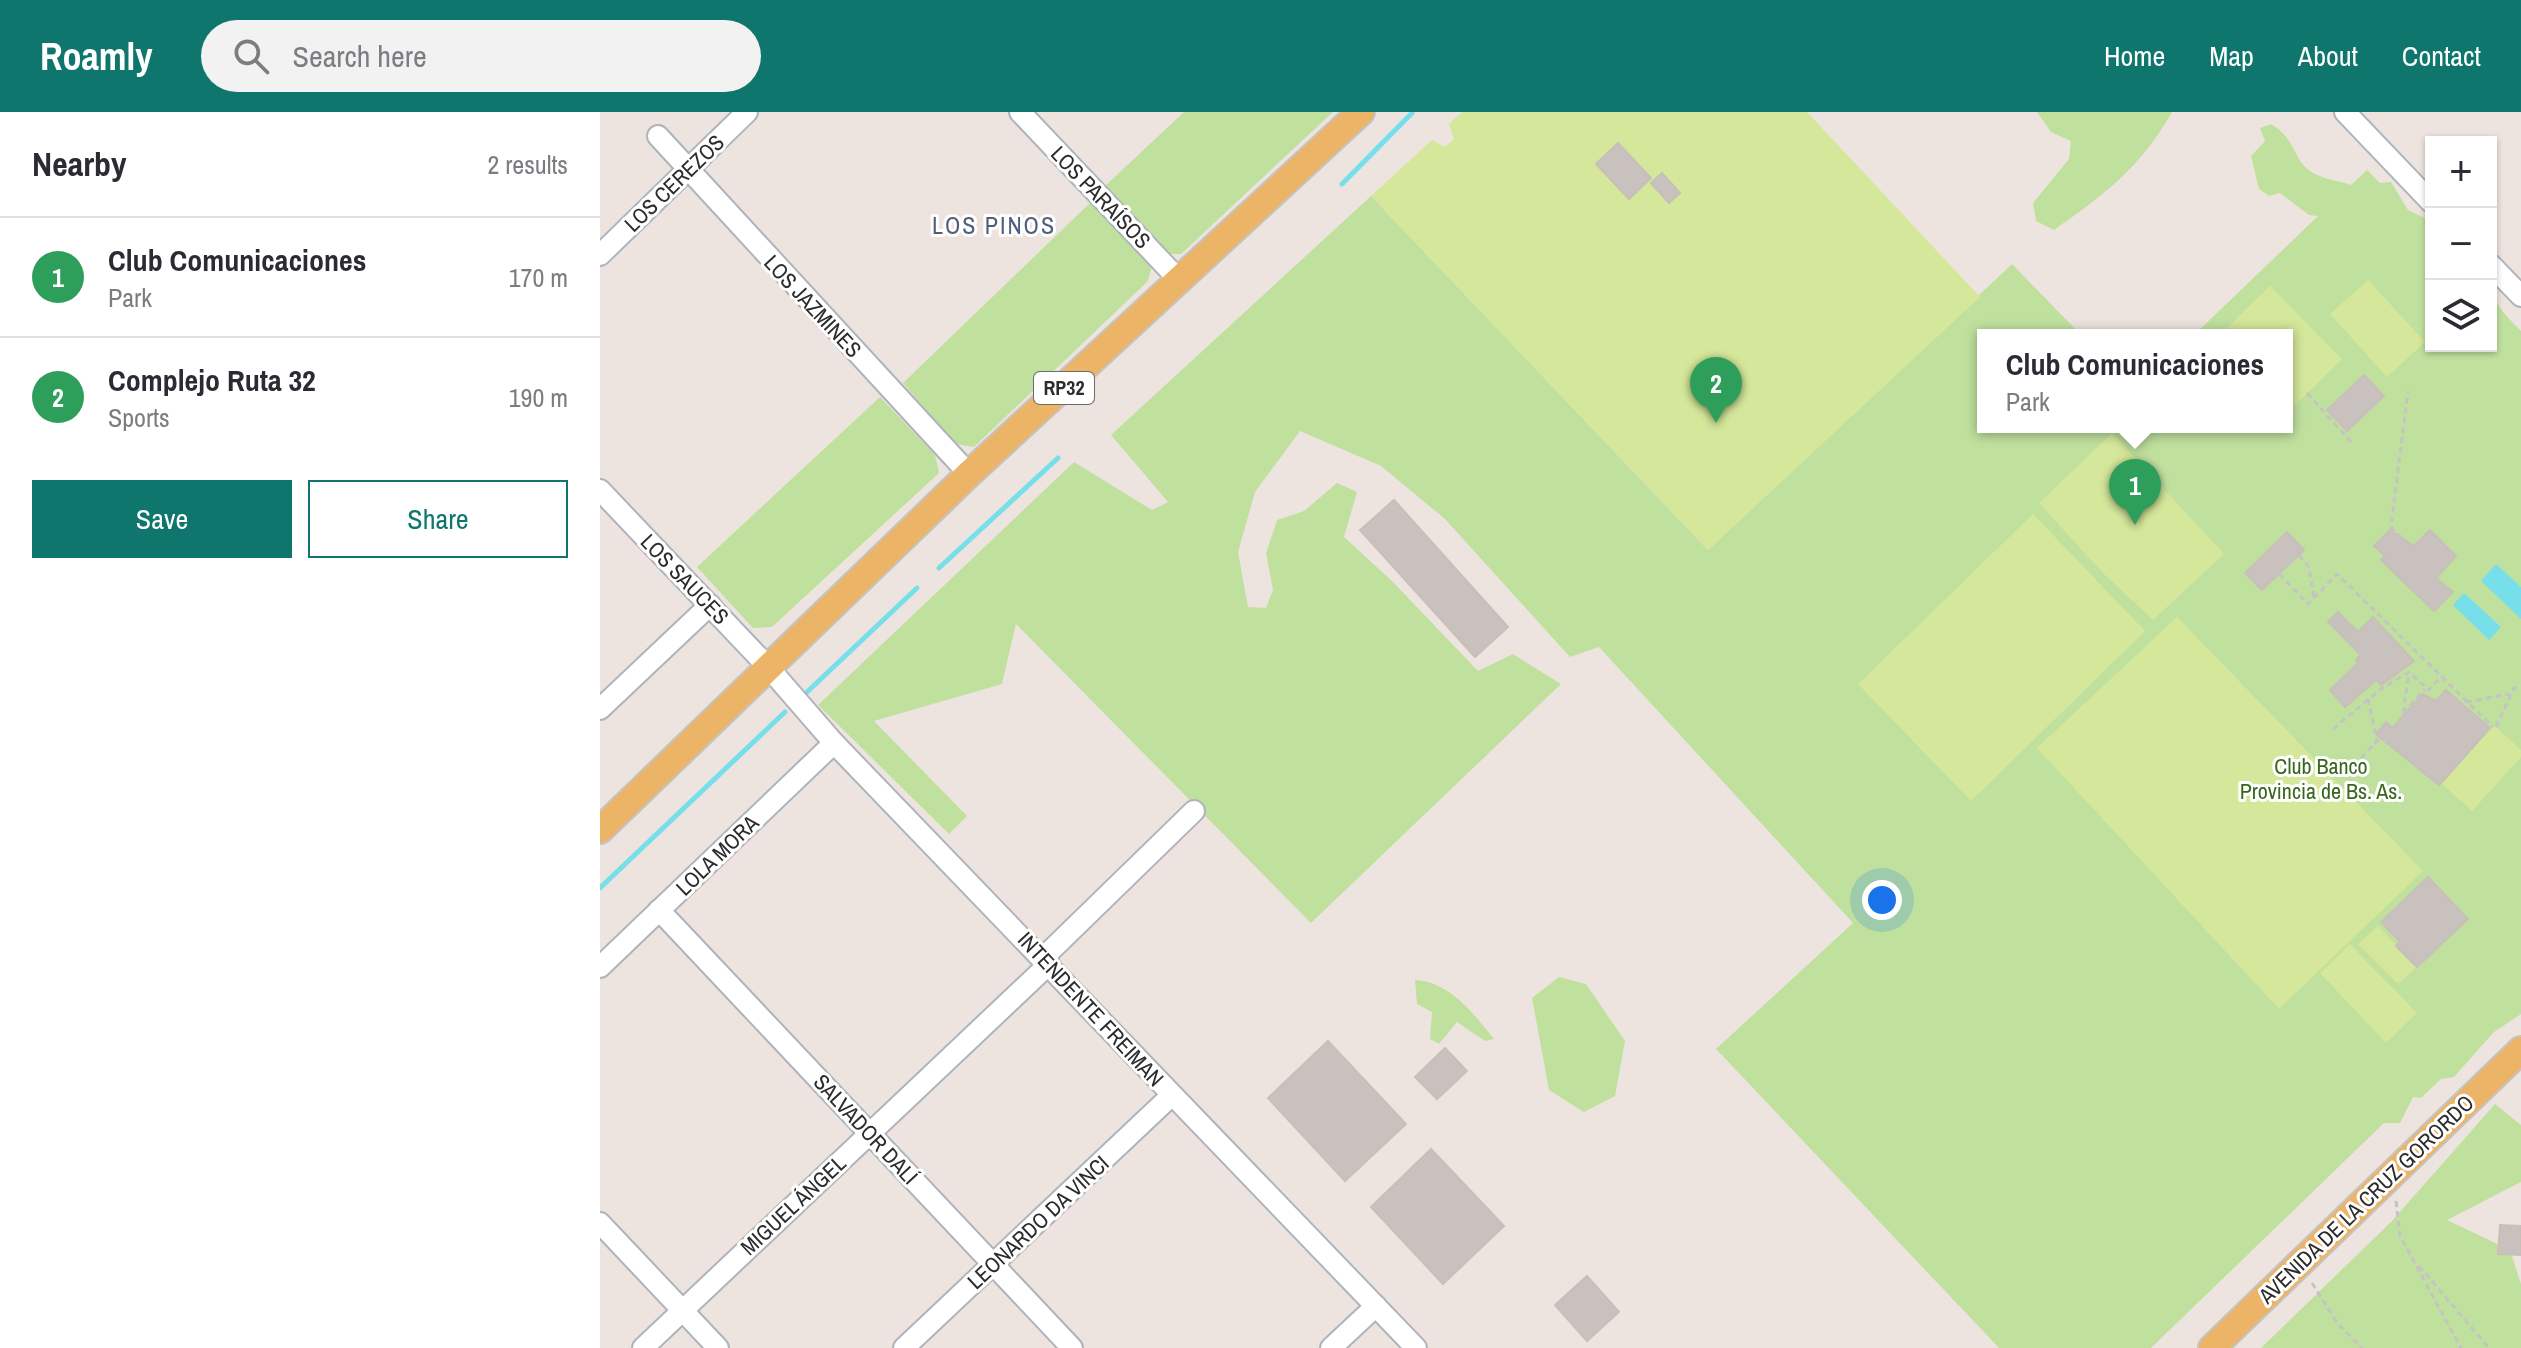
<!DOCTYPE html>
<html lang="en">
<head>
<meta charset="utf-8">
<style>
	:root { --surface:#fff; --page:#f2f2f3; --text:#2b2b33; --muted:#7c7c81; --line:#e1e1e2; --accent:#0f766e }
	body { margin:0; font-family:"Archivo Narrow",sans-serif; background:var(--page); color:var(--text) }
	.controls { position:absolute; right:24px; top:24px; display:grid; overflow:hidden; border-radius:0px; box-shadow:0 2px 6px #0004 }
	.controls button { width:72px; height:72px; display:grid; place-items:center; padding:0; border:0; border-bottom:2px solid var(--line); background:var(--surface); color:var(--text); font:40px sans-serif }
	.you { position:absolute; left:1282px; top:788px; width:28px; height:28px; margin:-20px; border:6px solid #fff; border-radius:50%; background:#1a73e8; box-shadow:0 0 0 12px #1a73e833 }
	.badge { display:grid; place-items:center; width:52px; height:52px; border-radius:50%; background:var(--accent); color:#fff; font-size:26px; font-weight:700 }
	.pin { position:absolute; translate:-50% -66px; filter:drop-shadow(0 2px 4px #0008) }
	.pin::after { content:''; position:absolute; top:42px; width:28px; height:24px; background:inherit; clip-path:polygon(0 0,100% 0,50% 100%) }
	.popup { position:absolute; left:1377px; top:217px; width:316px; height:104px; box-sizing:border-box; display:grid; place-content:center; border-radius:0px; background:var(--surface); filter:drop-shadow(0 2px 6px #0005); font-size:26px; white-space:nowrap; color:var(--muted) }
	.popup b { font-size:30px; color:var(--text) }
	.popup::after { content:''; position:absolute; left:50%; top:100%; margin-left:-16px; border:16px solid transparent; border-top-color:var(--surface) }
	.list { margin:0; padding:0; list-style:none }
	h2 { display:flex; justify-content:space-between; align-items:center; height:104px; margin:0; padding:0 32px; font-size:34px }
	h2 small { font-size:26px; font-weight:400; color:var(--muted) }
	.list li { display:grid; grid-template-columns:52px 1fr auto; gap:24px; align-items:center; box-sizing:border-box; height:120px; padding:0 32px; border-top:2px solid var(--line) }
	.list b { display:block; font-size:30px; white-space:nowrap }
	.list p { margin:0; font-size:26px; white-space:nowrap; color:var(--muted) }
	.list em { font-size:26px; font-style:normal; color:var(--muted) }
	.actions { display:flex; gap:16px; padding:24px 32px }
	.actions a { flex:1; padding:18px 0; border:2px solid var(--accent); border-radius:0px; text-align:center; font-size:28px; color:var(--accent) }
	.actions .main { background:var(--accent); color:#fff }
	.icon { flex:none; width:44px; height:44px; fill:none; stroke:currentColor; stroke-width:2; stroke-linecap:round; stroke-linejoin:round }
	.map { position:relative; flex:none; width:1921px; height:1236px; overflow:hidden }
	header { display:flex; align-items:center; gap:48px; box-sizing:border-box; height:112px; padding:0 40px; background:var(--accent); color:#fff }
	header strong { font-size:38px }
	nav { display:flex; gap:44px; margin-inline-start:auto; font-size:28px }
	.search { width:560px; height:72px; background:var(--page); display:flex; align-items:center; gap:20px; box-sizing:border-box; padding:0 28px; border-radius:44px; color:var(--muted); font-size:30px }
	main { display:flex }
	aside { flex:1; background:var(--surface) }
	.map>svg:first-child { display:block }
	.green { fill:#c0e19e }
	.pitch { fill:#d4e79a }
	.water { fill:#77dfea }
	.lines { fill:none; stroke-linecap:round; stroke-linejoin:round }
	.stream { stroke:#77dfea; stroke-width:5 }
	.building { fill:#c8c1be; stroke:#c8c0b8; stroke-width:2 }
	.minor-casing { stroke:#afb4bb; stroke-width:24 }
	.major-casing { stroke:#c4c4c4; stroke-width:30 }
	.path { stroke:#c4c4c4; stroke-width:3; stroke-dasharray:6 4; stroke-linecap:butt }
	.minor { stroke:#fff; stroke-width:20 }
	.major { stroke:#ebb466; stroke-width:26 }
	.labels { text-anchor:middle; stroke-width:6; stroke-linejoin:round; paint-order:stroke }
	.shield { fill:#fff; stroke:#6b6b6b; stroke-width:2 }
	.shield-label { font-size:20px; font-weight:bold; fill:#2c2c2c }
	.street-label { font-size:22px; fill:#2c2c2c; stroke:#fff }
	.park-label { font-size:22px; fill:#3a661e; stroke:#fff }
	.neighbourhood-label { font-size:24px; letter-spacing:2px; fill:#4e5e7b; stroke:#fff }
</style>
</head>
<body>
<header>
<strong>Roamly</strong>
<div class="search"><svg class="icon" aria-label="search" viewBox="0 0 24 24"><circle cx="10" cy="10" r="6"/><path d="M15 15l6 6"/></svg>Search here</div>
<nav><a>Home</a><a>Map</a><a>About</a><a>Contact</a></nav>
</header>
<main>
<aside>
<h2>Nearby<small>2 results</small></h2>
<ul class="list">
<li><span class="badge" style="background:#2e9e5b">1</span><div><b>Club Comunicaciones</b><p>Park</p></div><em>170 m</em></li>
<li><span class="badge" style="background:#2e9e5b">2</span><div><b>Complejo Ruta 32</b><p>Sports</p></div><em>190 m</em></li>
</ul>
<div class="actions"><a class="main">Save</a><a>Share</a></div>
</aside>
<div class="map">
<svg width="1921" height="1236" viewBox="0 0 1921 1236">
	<rect width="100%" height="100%" fill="#ede4df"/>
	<g class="green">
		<polygon points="584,0 733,0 581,142 570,142 505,74"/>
		<path d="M1437 0H1572C1540 56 1505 82 1454 118L1436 109 1433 91 1469 47 1471 29 1451 20Z"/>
		<path d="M1671 12C1697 27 1691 47 1713 61 1723 67 1740 69 1751 73L1767 58 1780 71 1791 70 1808 98 1831 109V234H1891V147L1898 159C1886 187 1902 199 1921 219V902L1894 920 1854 965 1841 967 1821 986 1813 985 1800 1011H1784L1551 1236H1399L1116 937 1253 811 999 535 970 545 845 407 781 354 700 319 655 380 638 440 648 495 666 496 673 478 666 441 677 408 704 399 737 371 757 380 744 425 791 468 878 559 913 542 961 572 711 811 416 512 402 572 274 609 367 704 349 722 218 593 474 350 552 398 568 390 511 323 771 84 1108 438 1412 152 1481 223H1383V315H1687V223H1594L1718 104 1709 103 1680 81 1669 84 1659 77 1651 44 1665 29 1660 16Z"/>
		<polygon points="491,90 552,154 548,169 374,335 355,332 303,271"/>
		<polygon points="280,285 335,343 339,361 172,515 153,516 97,455"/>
		<polygon points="959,865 986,872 1025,929 1015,984 984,1000 949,978 932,886"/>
		<path d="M815 868C850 870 872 900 894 927L885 929 857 910 839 932 830 927 832 900 817 892Z"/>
		<polygon points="1895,992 1921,1013 1921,1070 1847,1108 1910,1138 1921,1172 1921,1236 1661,1236 1792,1109"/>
	</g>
	<g class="pitch">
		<polygon points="862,0 1207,0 1380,185 1108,438 771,84 832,28 845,35 854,27 849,12"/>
		<polygon points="1768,168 1825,230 1787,265 1730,202"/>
		<polygon points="1670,174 1742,247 1687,301 1687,223 1620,223"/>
		<polygon points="1512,321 1624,442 1553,508 1503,461 1439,391"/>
		<polygon points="1433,402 1545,519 1371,689 1258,572"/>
		<polygon points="1577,505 1823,759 1679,897 1437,636"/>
		<polygon points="1894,613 1921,638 1921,645 1872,699 1842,672"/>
		<polygon points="1778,814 1817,855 1798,872 1758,832"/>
		<polygon points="1750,832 1817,901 1786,931 1720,861"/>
	</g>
	<g class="water">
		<polygon points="1896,452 1921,475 1921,507 1881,469"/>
		<polygon points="1864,481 1901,515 1889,528 1853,493"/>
	</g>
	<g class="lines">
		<g class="stream">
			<polyline points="742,72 812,1"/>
			<polyline points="339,456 458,346"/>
			<polyline points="207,580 317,476"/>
			<polyline points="0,776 185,600"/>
		</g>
	</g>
	<g class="building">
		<polygon points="1018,31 1051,66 1029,87 996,52"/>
		<polygon points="1062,61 1080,81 1069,91 1051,71"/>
		<polygon points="1764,263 1784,284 1747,319 1727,298"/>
		<polygon points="794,388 908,515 875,545 760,418"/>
		<polygon points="1790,418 1814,434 1830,418 1856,444 1836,466 1853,480 1834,499 1781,448 1785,444 1774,434"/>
		<polygon points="1687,420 1704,438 1662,478 1645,461"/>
		<polygon points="1738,500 1758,520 1773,505 1814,549 1781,573 1776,568 1745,595 1730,578 1758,551 1756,548 1761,543 1728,510"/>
		<polygon points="1846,578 1890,616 1839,673 1776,622 1786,610 1792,616 1823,582 1836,589"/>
		<polygon points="1828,765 1868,807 1817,855 1796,834 1800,830 1781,810"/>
		<polygon points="728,929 806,1012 745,1069 668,986"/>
		<polygon points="845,936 867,959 837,987 815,965"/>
		<polygon points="831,1037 904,1114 843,1172 771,1095"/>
		<polygon points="1900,1113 1921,1114 1921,1143 1898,1142"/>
		<polygon points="987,1164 1019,1200 987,1229 955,1193"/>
	</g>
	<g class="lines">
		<defs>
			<g id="minor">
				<polyline points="420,0 581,170"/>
				<polyline points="1745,0 1831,90"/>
				<polyline points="58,24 369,362"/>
				<polyline points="0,143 147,0"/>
				<polyline points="1891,153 1921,184"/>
				<polyline points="0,378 169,556 234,631 816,1236"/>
				<polyline points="0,597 110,493"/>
				<polyline points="59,798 472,1236"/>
				<polyline points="443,846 594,699"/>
				<polyline points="0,855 234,631"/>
				<polyline points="0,1111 118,1236"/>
				<polyline points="43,1236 449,852"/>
				<polyline points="304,1236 572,983"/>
				<polyline points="731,1236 776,1194"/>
			</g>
			<g id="major">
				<polyline points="0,718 369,362 761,0"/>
				<polyline points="1612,1236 1921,938"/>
			</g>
		</defs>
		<use href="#minor" class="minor-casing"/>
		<use href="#major" class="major-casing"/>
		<g class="path">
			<polyline points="1707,281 1752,331"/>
			<polyline points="1802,426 1791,415 1808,279"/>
			<polyline points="1699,443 1709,455 1714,486"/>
			<polyline points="1679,462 1708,492 1737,462 1893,615"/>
			<polyline points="1768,587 1777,629 1806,629 1803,601 1809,560"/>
			<polyline points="1866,590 1910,582"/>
			<polyline points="1803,601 1825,577"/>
			<polyline points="1896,615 1914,576 1921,576"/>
			<polyline points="1733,617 1782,576 1809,560 1829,578 1840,566"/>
			<polyline points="1761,646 1777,629"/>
			<polyline points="1796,1089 1800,1124 1861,1236"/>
			<polyline points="1819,1154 1889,1236"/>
			<polyline points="1712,1171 1738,1212 1762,1236"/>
		</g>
		<use href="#minor" class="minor"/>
		<use href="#major" class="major"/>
	</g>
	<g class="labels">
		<rect class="shield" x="434" y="260" width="60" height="32" rx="6"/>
		<g class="shield-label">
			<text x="464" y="283">RP32</text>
		</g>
		<g class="street-label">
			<text transform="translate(74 71) rotate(-44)" y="8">LOS CEREZOS</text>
			<text transform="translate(501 85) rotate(46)" y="8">LOS PARAÍSOS</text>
			<text transform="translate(213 194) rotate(47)" y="8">LOS JAZMINES</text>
			<text transform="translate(85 467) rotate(46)" y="8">LOS SAUCES</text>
			<text transform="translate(117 743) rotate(-44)" y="8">LOLA MORA</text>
			<text transform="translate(491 897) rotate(47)" y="8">INTENDENTE FREIMAN</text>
			<text transform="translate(266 1017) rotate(47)" y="8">SALVADOR DALÍ</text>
			<text transform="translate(1766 1087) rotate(-44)" y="8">AVENIDA DE LA CRUZ GORORDO</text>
			<text transform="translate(193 1093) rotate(-43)" y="8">MIGUEL ÁNGEL</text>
			<text transform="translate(438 1110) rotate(-43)" y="8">LEONARDO DA VINCI</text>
		</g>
		<g class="park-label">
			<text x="1721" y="662">Club Banco<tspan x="1721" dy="25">Provincia de Bs. As.</tspan></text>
		</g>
		<g class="neighbourhood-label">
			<text x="394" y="122">LOS PINOS</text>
		</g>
	</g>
</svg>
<div class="controls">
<button>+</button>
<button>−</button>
<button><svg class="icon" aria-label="layers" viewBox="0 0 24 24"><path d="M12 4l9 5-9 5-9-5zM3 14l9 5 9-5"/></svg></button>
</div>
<div class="you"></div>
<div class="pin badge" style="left:1535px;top:413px;background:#2e9e5b">1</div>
<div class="popup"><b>Club Comunicaciones</b>Park</div>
<div class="pin badge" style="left:1116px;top:311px;background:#2e9e5b">2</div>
</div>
</main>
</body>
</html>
